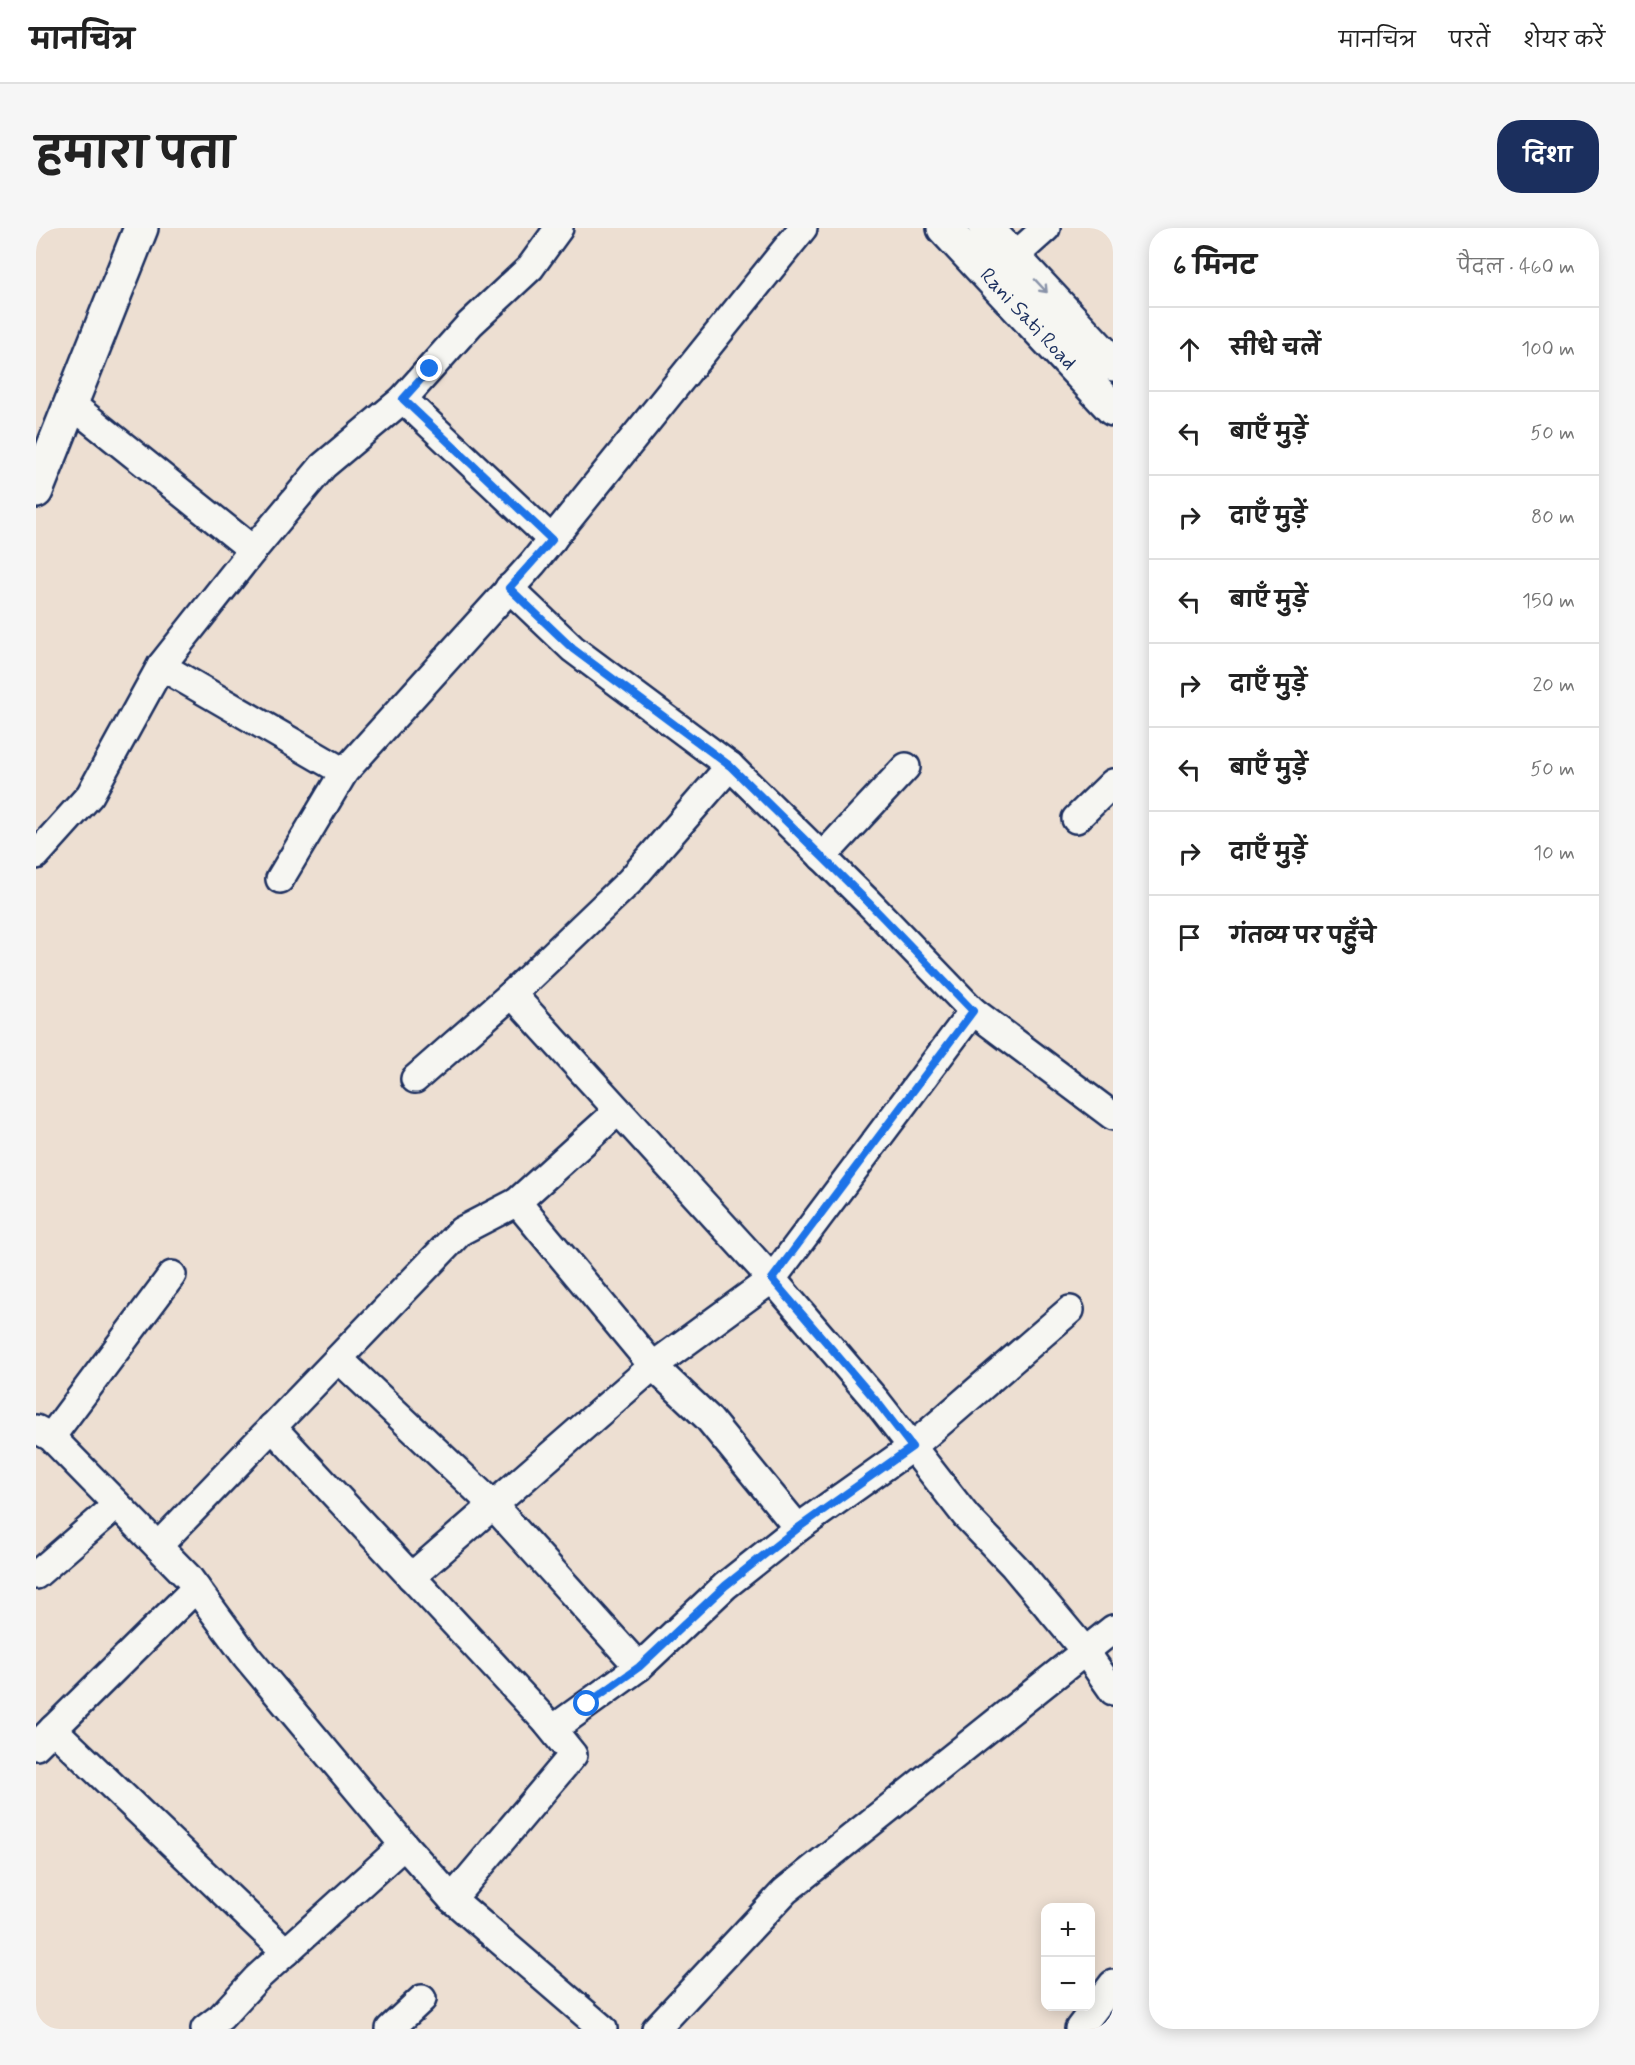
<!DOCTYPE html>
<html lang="hi">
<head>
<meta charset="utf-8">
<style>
	:root { --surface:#fff; --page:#f6f6f6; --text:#222; --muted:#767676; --line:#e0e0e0; --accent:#1b2f5e }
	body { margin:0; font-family:Mynerve,"Playpen Sans Deva",sans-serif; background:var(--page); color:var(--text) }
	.controls { position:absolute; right:18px; bottom:18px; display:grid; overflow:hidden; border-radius:12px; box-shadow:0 3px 15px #0003 }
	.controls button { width:54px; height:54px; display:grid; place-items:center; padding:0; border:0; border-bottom:2px solid var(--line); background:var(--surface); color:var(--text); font:30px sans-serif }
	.stop { position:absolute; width:18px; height:18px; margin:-14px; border:4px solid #1a73e8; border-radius:50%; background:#fff }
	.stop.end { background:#1a73e8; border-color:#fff; box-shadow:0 2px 6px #0008 }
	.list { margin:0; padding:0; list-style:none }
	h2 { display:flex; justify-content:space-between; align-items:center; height:78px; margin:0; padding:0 24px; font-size:26px }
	h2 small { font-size:20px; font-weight:400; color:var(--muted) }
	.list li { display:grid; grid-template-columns:39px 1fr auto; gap:18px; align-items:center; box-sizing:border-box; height:84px; padding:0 24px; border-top:2px solid var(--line) }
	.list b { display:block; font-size:22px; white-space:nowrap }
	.list em { font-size:20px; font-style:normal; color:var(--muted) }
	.icon { flex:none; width:33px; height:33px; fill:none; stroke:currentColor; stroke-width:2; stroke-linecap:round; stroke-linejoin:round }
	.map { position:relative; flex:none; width:1077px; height:1801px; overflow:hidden; border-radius:24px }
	header { display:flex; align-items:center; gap:36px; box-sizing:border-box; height:84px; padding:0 30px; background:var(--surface); border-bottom:2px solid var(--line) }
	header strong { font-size:28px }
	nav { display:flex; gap:33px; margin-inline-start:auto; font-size:21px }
	.intro { display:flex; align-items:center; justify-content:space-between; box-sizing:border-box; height:144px; padding:0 36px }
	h1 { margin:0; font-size:42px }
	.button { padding:15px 27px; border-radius:24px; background:var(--accent); color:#fff; font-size:21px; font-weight:700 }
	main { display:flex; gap:36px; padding:0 36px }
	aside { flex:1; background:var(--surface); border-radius:24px; box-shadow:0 3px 15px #0003 }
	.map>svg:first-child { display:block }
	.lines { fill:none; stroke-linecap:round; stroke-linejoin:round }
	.minor-casing { stroke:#1b2f5e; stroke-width:32 }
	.tertiary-casing { stroke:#1b2f5e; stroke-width:38 }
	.minor { stroke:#f6f6f2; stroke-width:27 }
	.tertiary { stroke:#f6f6f2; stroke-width:33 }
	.oneway { stroke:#8892a8 }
	.route { stroke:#1a73e8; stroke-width:8 }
	.labels { text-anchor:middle; stroke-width:4.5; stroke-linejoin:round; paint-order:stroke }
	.street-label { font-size:21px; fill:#1b2f5e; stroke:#f6f6f2 }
</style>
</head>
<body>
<header>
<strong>मानचित्र</strong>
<nav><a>मानचित्र</a><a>परतें</a><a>शेयर करें</a></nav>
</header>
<div class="intro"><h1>हमारा पता</h1><a class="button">दिशा</a></div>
<main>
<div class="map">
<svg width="1077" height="1801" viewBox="0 0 1077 1801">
	<rect width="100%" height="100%" fill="#eddfd2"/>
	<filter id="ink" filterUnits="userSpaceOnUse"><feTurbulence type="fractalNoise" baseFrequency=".0167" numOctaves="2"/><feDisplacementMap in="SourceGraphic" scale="12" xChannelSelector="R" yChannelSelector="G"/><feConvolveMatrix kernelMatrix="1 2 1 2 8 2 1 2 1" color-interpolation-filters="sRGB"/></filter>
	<g filter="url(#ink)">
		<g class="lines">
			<defs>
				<g id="minor">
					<polyline points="963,42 1010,0"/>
					<polyline points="367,171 516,312"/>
					<polyline points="35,176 217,322"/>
					<polyline points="473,360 537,421 694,538 832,674 937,783 1077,888"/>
					<polyline points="125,438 308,544"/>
					<polyline points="1040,591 1077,555"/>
					<polyline points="0,627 54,567 125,438 217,322 287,238 367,171 434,96 494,40 523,0"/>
					<polyline points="786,629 870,539"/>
					<polyline points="244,651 308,544 497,335 767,0"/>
					<polyline points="476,766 736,1051 842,1175 930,1288 978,1338 1049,1423 1077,1463"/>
					<polyline points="379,851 476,766 594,653 694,538"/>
					<polyline points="481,974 617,1138 672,1190 762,1300"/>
					<polyline points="303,1131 456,1276 603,1439"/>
					<polyline points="236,1199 517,1501 603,1439 689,1358 762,1300 876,1219 1034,1082"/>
					<polyline points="0,1201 15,1209 152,1349 210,1428 368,1617 416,1671 567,1801"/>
					<polyline points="15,1209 136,1047"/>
					<polyline points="122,1318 425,1003 481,974 582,883"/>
					<polyline points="0,1347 81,1277"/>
					<polyline points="375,1349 617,1138 736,1051 937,783"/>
					<polyline points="17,1501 250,1724"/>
					<polyline points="0,1518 160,1360"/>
					<polyline points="416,1671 537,1527 512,1496"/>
					<polyline points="169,1801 185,1789 221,1750 368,1617"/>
					<polyline points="354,1801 386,1771"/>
					<polyline points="620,1801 749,1663 1077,1401"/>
					<polyline points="1043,1801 1077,1756"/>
				</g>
				<g id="tertiary">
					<path id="s1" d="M908 0 1077 181"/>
					<polyline points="950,0 1077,136"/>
					<polyline points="0,263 105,0"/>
				</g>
			</defs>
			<use href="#minor" class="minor-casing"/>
			<use href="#tertiary" class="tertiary-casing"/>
			<use href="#minor" class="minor"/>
			<use href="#tertiary" class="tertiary"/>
		</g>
		<defs><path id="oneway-shaft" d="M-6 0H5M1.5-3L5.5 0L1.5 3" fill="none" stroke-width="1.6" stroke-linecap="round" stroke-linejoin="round" transform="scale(1.5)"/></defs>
		<use class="oneway" href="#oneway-shaft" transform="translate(1005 58) rotate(47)"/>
	</g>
	<g class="lines" filter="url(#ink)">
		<polyline class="route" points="394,141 367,171 516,312 473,360 537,421 694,538 832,674 937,783 736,1051 842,1175 876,1219 762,1300 689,1358 603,1439 551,1476"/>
	</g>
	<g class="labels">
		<g class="street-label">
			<text dy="7" stroke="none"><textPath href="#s1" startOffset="124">Rani Sati Road</textPath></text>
		</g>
	</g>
</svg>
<div class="controls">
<button>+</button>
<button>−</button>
</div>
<div class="stop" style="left:551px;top:1476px"></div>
<div class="stop end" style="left:394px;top:141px"></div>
</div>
<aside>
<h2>6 मिनट<small>पैदल · 460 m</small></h2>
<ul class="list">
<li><svg class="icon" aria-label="ahead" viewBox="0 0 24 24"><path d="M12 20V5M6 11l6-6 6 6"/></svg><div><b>सीधे चलें</b></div><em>100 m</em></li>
<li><svg class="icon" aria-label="left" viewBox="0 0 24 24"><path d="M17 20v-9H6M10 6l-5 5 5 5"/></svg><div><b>बाएँ मुड़ें</b></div><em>50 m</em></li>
<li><svg class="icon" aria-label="right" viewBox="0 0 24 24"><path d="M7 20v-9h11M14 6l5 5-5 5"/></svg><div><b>दाएँ मुड़ें</b></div><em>80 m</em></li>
<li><svg class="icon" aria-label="left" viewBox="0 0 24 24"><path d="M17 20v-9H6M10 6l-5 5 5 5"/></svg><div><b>बाएँ मुड़ें</b></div><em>150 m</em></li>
<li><svg class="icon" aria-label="right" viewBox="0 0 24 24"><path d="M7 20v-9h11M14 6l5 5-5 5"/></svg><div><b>दाएँ मुड़ें</b></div><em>20 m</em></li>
<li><svg class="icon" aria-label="left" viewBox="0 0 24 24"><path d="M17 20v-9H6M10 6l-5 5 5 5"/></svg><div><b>बाएँ मुड़ें</b></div><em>50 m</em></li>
<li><svg class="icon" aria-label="right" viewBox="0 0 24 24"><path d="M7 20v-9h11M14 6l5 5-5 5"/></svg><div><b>दाएँ मुड़ें</b></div><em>10 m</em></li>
<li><svg class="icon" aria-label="arrive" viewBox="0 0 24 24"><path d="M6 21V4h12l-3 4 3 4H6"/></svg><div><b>गंतव्य पर पहुँचे</b></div></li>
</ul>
</aside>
</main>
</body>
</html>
